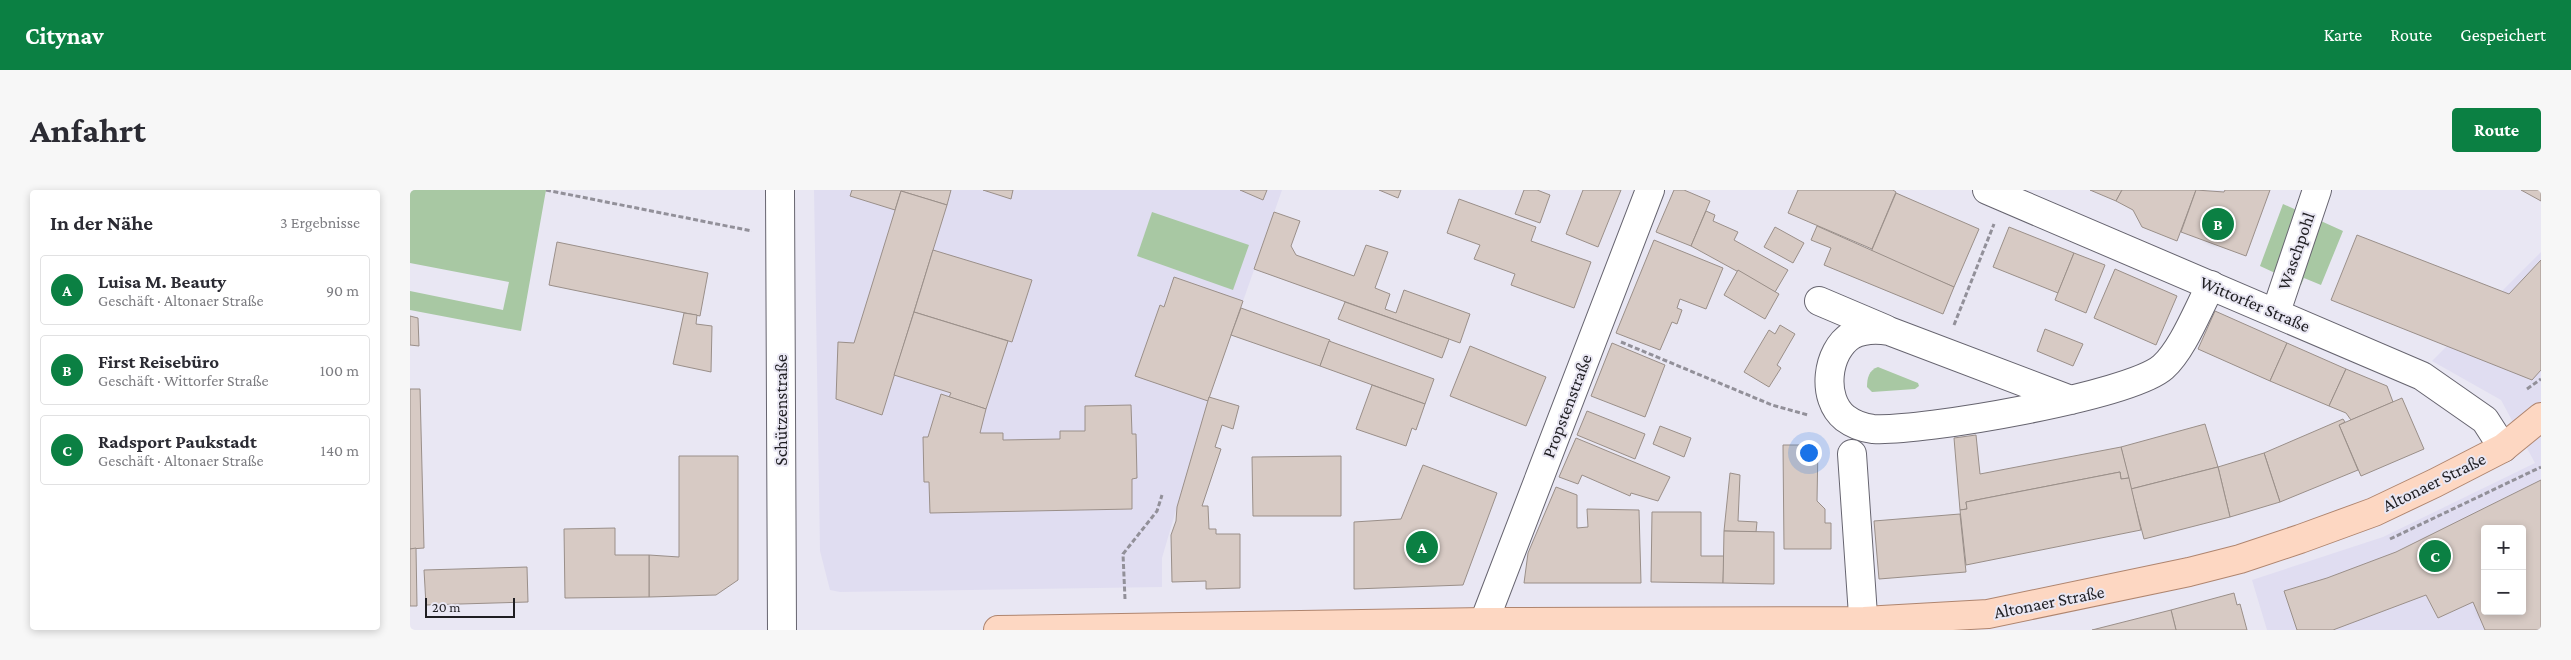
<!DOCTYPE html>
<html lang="de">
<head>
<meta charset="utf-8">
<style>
	:root { --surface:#fff; --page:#f7f7f7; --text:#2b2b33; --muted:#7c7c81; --line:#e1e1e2; --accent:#0b8043 }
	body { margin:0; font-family:"Crimson Pro",serif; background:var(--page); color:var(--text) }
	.controls { position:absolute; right:15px; bottom:15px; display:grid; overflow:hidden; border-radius:5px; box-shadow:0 2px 8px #0003 }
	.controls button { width:45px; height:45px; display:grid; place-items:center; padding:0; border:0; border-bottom:1px solid var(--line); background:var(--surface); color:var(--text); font:25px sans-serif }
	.scale { position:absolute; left:15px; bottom:12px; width:90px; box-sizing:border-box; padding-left:5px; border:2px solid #1f1e22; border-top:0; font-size:14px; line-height:18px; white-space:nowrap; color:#1f1e22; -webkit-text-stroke:4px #e9e7f3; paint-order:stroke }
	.you { position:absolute; left:1398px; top:262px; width:18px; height:18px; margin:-12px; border:4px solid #fff; border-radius:50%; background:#1a73e8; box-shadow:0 0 0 8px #1a73e833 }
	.badge { display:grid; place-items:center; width:32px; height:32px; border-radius:50%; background:var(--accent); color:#fff; font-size:16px; font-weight:700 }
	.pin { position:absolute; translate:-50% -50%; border:2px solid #fff; box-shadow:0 1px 5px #0006 }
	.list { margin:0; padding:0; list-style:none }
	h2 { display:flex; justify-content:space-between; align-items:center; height:65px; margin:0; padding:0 20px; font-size:21px }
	h2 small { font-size:16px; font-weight:400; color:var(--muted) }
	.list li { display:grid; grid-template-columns:32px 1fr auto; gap:15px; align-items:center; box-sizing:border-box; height:70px; margin:0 10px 10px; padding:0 10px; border:1px solid var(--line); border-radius:5px }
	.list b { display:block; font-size:19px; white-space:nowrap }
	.list p { margin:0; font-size:16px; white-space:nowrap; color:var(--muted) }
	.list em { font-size:16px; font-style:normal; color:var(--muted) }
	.map { position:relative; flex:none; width:2131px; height:440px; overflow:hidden; border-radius:5px }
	header { display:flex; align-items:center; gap:30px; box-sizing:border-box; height:70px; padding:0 25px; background:var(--accent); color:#fff }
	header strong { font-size:24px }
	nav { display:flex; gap:28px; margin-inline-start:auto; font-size:18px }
	.intro { display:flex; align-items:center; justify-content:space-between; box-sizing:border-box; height:120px; padding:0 30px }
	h1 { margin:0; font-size:35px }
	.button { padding:12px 22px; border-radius:5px; background:var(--accent); color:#fff; font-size:18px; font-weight:700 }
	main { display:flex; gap:30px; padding:0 30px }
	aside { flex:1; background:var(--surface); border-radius:5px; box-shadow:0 2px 8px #0003 }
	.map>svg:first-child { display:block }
	.built { fill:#e0ddf1; fill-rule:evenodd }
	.green { fill:#a8c8a3 }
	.building { fill:#d7cac4; stroke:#9a8f89; fill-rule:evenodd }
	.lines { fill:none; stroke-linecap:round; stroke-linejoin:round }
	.minor-casing { stroke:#66646f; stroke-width:30 }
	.major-casing { stroke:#af856f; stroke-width:30 }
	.path { stroke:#929099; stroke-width:3; stroke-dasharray:5 2.5; stroke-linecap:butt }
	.minor { stroke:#fff; stroke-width:28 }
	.major { stroke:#fdd7c2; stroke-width:28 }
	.labels { text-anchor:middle; stroke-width:4; stroke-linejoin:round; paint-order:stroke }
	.street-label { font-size:18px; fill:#1f1e22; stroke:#e9e7f3 }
</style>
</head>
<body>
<header>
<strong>Citynav</strong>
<nav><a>Karte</a><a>Route</a><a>Gespeichert</a></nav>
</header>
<div class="intro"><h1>Anfahrt</h1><a class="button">Route</a></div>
<main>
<aside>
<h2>In der Nähe<small>3 Ergebnisse</small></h2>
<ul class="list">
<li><span class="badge">A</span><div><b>Luisa M. Beauty</b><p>Geschäft · Altonaer Straße</p></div><em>90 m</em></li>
<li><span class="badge">B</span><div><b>First Reisebüro</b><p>Geschäft · Wittorfer Straße</p></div><em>100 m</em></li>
<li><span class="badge">C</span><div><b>Radsport Paukstadt</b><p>Geschäft · Altonaer Straße</p></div><em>140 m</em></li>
</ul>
</aside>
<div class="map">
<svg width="2131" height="440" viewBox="0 0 2131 440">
	<rect width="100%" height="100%" fill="#e9e7f3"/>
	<g class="built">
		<polygon points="404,0 872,0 798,211 752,368 752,397 430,402 420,400 410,361"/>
		<path d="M2131 62V440H1857L1842 390 1973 347 2125 273 2091 210 2022 171ZM2075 339H2112V421H2075Z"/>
	</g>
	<g class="green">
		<polygon points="0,0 136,0 111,141 0,120 0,101 93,120 99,92 0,73"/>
		<polygon points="1873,14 1933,41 1911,95 1894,88 1891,95 1850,76"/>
		<polygon points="742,22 839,55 823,100 727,66"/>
		<path d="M1468 177 1508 193 1509 196 1505 199 1462 202 1457 197C1457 188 1459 180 1468 177Z"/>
	</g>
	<g class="building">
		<polygon points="442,0 541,0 537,15 491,1 485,20 440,6"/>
		<polygon points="573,0 603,0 601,9"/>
		<polygon points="830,0 857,0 853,10"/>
		<polygon points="969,0 991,0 988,8"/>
		<polygon points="1114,0 1127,0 1140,5 1130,33 1105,24"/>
		<polygon points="1173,0 1211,0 1188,57 1156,44"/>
		<polygon points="1264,0 1274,0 1300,11 1281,56 1246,42"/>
		<polygon points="1388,0 1483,0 1486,2 1462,59 1378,23"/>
		<polygon points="1680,0 1712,0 1706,11"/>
		<polygon points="1712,0 1786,0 1767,51 1732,37 1723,20 1706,11"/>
		<polygon points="1786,0 1814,2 1815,0 1860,0 1836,66 1771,42"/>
		<polygon points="2111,0 2131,0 2131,11"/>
		<polygon points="491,1 537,15 472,225 426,209 428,152 444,153"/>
		<polygon points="1486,3 1569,39 1544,97 1461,62"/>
		<polygon points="1049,9 1126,37 1121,51 1181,72 1164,118 1101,95 1105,84 1064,69 1070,55 1037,43"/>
		<polygon points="1296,21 1305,25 1303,31 1328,42 1324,50 1378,80 1365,102 1281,56"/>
		<polygon points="864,22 890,31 881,56 886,65 944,86 956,55 978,62 965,98 980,104 975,119 986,123 994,100 1060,124 1050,153 844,79"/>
		<polygon points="1407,36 1544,97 1533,124 1414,75 1421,58 1401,50"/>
		<polygon points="1365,37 1394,53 1383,73 1354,57"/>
		<polygon points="1599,37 1664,63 1648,103 1583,77"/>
		<polygon points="1947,45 2099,104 2131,70 2131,180 2122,190 1921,110"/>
		<polygon points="1244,50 1313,78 1296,119 1270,109 1267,118 1272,120 1267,134 1262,132 1250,160 1206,143"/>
		<polygon points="147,52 298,83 290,126 139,95"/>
		<polygon points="523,60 622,90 602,152 504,122"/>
		<polygon points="1664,63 1695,75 1676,123 1645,110"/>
		<polygon points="1705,79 1767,106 1746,155 1684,128"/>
		<polygon points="1328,80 1369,104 1355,129 1314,105"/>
		<polygon points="764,87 833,111 798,211 725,186 750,115 754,117"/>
		<polygon points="935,112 1039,149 1032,168 928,129"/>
		<polygon points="831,118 920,150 910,176 821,145"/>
		<polygon points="1805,121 1877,153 1860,191 1788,159"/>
		<polygon points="504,122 598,151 576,219 539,207 541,203 484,185"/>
		<polygon points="274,123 287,125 286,134 302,136 301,182 263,174"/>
		<polygon points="0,126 8,128 9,156 0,155"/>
		<polygon points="1370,135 1385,144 1367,175 1371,178 1359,197 1334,182 1359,140 1365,144"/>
		<polygon points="1635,139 1673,154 1663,176 1627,161"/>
		<polygon points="919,151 1024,189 1015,214 910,176"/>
		<polygon points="1202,153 1255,175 1235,227 1181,206"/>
		<polygon points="1877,153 1936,179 1919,216 1860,191"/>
		<polygon points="1060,156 1136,187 1116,236 1040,206"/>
		<polygon points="1936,179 1977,196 1983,212 1941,230 1936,223 1919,216"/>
		<polygon points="962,195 1015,214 1006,240 1002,238 996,256 946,239"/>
		<polygon points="0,199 10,199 14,358 0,359"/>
		<polygon points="531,204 576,219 570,243 593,243 593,250 650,249 650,241 675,241 675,216 721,215 722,244 726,244 727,288 722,289 722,319 520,323 519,292 514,292 513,247 518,247"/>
		<polygon points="799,207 829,216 823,239 812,235 805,257 811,259 792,316 798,316 799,339 806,339 806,344 830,344 830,398 796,399 796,391 762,392 761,345 766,331 767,317"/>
		<polygon points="1992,208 2014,259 1951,286 1929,235"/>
		<polygon points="1177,221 1235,244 1225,269 1167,245"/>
		<polygon points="1933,229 1935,232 1929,235 1948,280 1870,312 1854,263"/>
		<polygon points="1795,234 1808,277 1721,299 1711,257"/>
		<polygon points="1250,236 1281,248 1274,267 1243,254"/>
		<polygon points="1566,245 1570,284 1711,257 1719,288 1711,289 1710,282 1556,312 1557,319 1550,320 1544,248"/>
		<polygon points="1166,248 1260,287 1248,311 1221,303 1220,306 1172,285 1168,294 1149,287"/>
		<polygon points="1373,255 1408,255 1407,311 1415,319 1415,333 1421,333 1421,359 1374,359"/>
		<polygon points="1854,263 1870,312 1820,327 1808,277"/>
		<polygon points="269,266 328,266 328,390 306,405 239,407 239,365 269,367"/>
		<polygon points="931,266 931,326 843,326 842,267"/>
		<polygon points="1013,275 1087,303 1053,395 944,399 944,332 991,329"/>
		<polygon points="1808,277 1820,327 1734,349 1721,299"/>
		<polygon points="1710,282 1711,289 1719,288 1731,340 1556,375 1550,320 1557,319 1556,312"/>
		<polygon points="1320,283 1330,285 1328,331 1347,332 1346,342 1314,341"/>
		<path d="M2131 290V440H2075L2063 412 2028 428 2016 405 1923 440H1887L1874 401 1917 388 1986 362ZM2075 339H2112V421H2075Z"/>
		<polygon points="1146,297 1167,305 1167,338 1178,337 1177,319 1229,320 1231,393 1114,393 1118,363"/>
		<polygon points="1242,322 1291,322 1291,366 1314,366 1313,393 1241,392"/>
		<polygon points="1550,324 1556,382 1469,389 1464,331"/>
		<polygon points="205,338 205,365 239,365 239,407 155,408 154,339"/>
		<polygon points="1314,341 1364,342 1364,394 1313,393"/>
		<polygon points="6,358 7,416 0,416 0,359"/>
		<polygon points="117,377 118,412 16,415 14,380"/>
		<polygon points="1824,403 1827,415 1830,414 1837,440 1766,440 1761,420"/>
		<polygon points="1761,420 1766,440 1682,440"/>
	</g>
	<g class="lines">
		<defs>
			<g id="minor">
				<polyline points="370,0 372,440"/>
				<polyline points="1577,0 2012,186 2075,230 2093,258"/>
				<polyline points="1409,111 1475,139"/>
				<polyline points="1866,122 1907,0"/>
				<path d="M1661 210 1479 141C1467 139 1454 139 1442 145 1416 161 1411 209 1435 228 1443 234 1454 238 1463 239 1511 242 1720 206 1753 177 1773 159 1788 119 1801 95"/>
				<polyline points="1442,264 1454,440"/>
				<polyline points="1074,432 1240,0"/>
			</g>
			<polyline id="major" points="588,440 1074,432 1454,431 1578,424 1779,382 1830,369 1890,349 1964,322 2025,293 2093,258 2131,227"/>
		</defs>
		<use href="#minor" class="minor-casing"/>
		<use href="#major" class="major-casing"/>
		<g class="path">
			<polyline points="136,0 342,41"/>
			<polyline points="1544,135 1584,34"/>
			<polyline points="1211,152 1362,215 1398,225"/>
			<polyline points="2117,199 2131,189"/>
			<polyline points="1980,349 2131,277"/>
			<polyline points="715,409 713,364 747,321 752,305"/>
		</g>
		<use href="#minor" class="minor"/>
		<use href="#major" class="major"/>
	</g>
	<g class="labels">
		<g class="street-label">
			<text transform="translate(1886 61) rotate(-71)" y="6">Waschpohl</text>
			<text transform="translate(1845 114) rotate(23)" y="6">Wittorfer Straße</text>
			<text transform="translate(1157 216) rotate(-69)" y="6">Propstenstraße</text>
			<text transform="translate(371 220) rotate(-90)" y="6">Schützenstraße</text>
			<text transform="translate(2024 292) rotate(-26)" y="6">Altonaer Straße</text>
			<text transform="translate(1639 412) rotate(-11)" y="6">Altonaer Straße</text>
		</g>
	</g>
</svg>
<div class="controls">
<button>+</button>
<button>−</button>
</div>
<div class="scale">20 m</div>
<div class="you"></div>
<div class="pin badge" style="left:1012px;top:357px">A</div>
<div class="pin badge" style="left:1808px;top:34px">B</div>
<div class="pin badge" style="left:2025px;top:366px">C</div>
</div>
</main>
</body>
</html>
